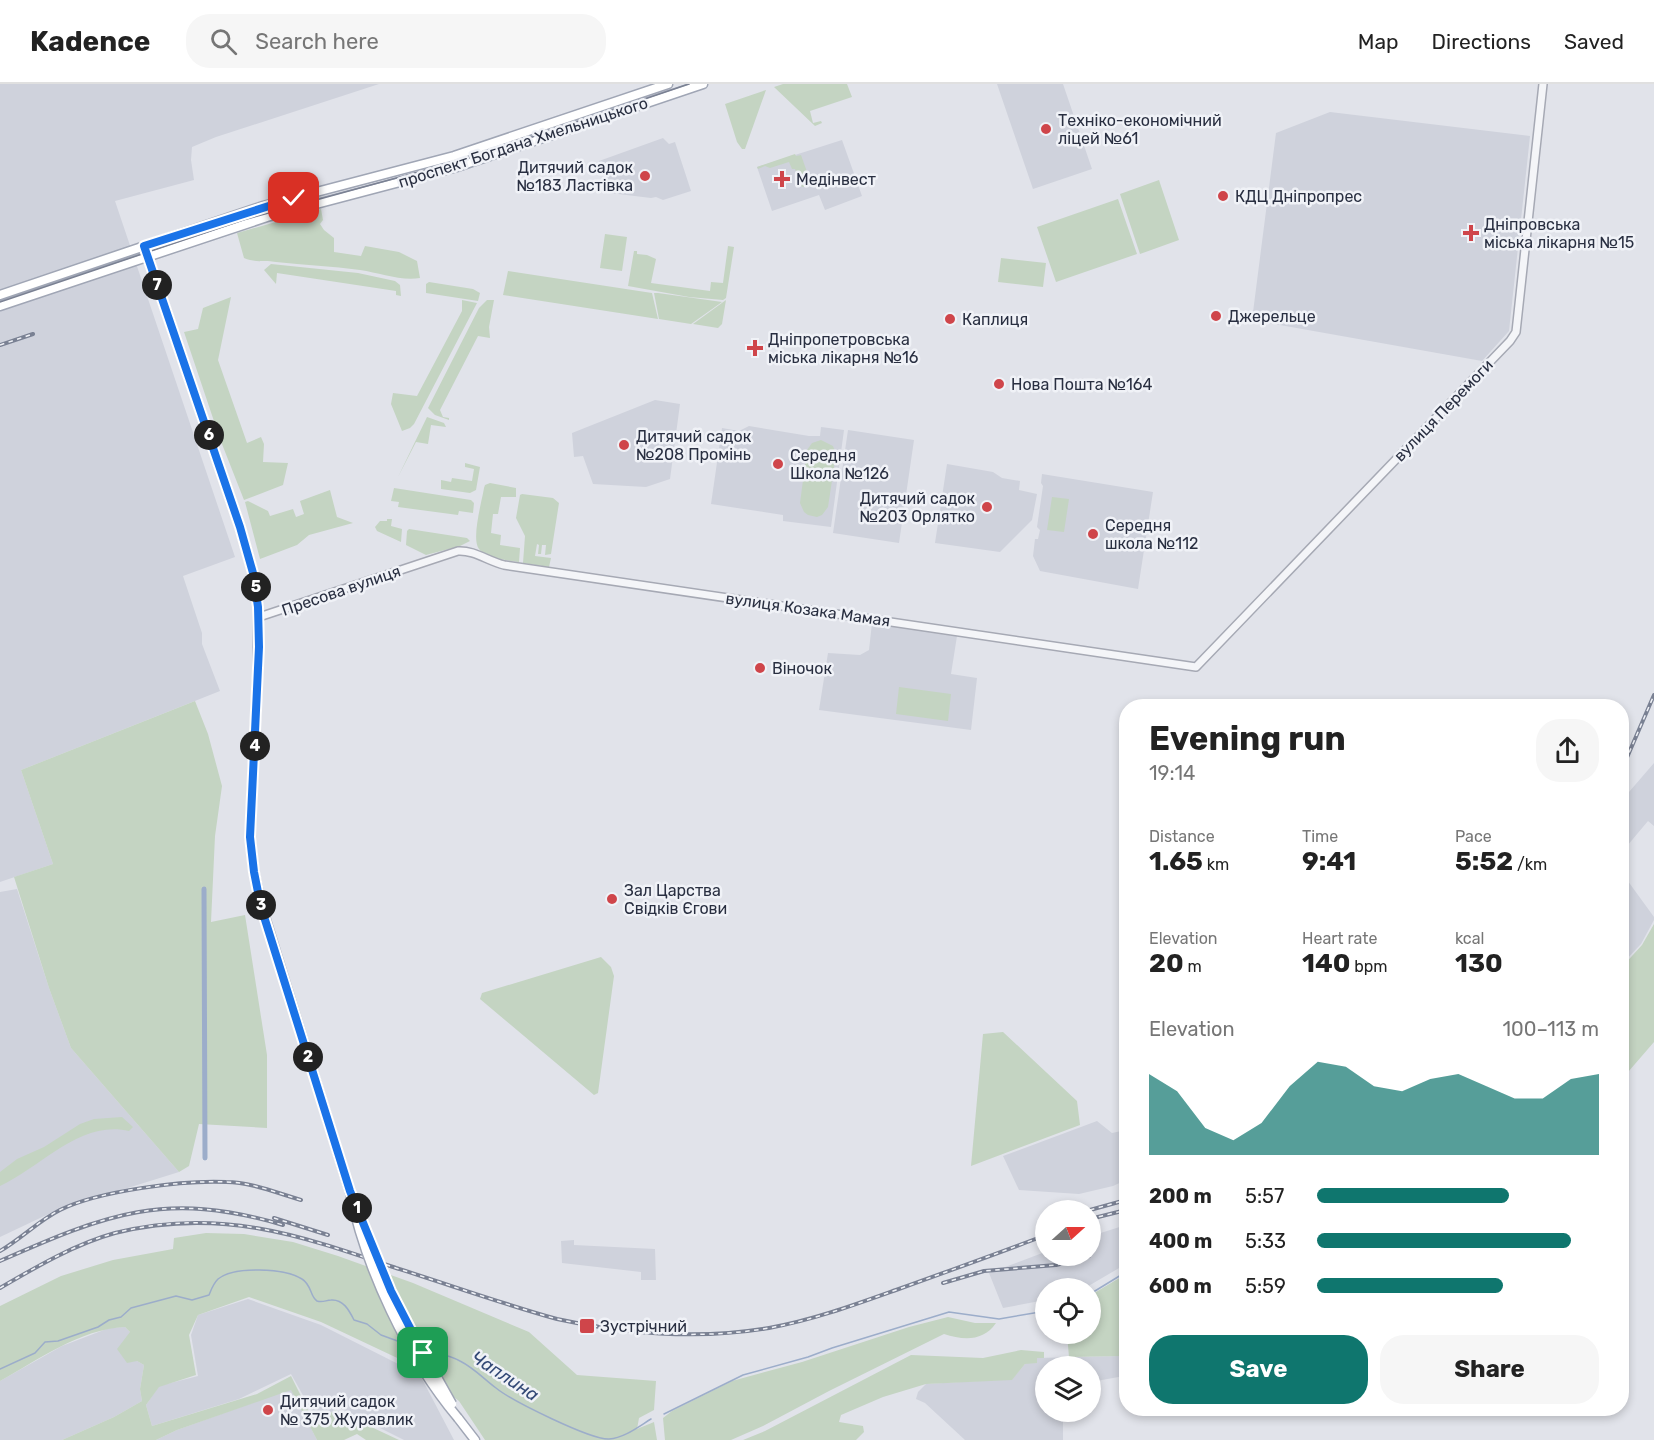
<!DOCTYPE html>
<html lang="en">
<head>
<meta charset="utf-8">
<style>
  body { margin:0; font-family:Rubik,sans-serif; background:#f6f6f6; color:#222; height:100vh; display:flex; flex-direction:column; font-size:22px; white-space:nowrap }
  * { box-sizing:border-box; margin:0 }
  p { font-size:20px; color:#767676 }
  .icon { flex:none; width:33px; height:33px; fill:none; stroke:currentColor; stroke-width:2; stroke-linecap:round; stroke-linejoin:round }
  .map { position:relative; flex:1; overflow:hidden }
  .details { position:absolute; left:1119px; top:615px; width:510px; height:717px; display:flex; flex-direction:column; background:#fff; border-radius:24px; box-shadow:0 3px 9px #0003 }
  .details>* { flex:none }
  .needle { width:39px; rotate:69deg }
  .tools { position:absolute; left:1035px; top:1116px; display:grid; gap:12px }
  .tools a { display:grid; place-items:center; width:66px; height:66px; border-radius:50%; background:#fff; box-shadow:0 3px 9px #0003; font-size:30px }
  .pin { position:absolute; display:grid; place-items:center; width:51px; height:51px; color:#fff; margin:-26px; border-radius:12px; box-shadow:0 3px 9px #0006 }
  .km { position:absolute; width:30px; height:30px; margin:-15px; border-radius:50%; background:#222; color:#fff; font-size:16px; line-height:30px; text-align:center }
  .round { display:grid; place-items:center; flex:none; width:63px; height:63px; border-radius:24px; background:#f6f6f6 }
  .head { display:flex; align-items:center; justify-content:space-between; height:102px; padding:0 30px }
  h1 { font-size:33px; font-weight:700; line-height:45px }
  .stats { display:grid; grid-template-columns:repeat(3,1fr); gap:9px; height:102px; padding:6px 30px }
  .stats div { display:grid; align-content:center }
  .stats b { font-size:26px; font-weight:700 }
  .stats small { font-size:16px; font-weight:400 }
  .stats p { font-size:16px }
  .chart { height:168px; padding:12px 30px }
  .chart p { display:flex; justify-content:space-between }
  .chart svg { width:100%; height:108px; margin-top:6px; fill:#0f766e; opacity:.7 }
  .action { display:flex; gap:12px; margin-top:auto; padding:12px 30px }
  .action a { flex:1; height:69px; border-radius:24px; background:#0f766e; color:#fff; font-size:24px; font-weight:700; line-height:69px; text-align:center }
  .action a+a { background:#f6f6f6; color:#222 }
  ul { padding:0 30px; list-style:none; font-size:20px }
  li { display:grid; grid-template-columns:96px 72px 1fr; align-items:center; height:45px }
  li i { height:15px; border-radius:8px; background:#0f766e }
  header { display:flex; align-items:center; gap:36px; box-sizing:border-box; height:84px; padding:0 30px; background:#fff; border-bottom:2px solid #e0e0e0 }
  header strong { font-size:28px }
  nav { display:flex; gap:33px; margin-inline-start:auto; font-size:21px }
  .search { width:420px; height:54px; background:#f6f6f6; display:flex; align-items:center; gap:15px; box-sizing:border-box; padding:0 21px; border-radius:24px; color:#767676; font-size:22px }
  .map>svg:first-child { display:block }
</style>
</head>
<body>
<header>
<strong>Kadence</strong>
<div class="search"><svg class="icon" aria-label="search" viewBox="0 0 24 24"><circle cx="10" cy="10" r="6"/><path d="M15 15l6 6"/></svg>Search here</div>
<nav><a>Map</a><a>Directions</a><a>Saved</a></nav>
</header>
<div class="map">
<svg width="1654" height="1356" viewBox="0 0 1654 1356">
  <rect width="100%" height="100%" fill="#e1e3ea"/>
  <path fill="#cfd2dc" d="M0,0H379L216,53L192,63L191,76L194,96L115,117L235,473L183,492L202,549V560L220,607L21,686L53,780L0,798Z
    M997,0H1063L1092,85L1033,105Z
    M1330,28L1530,52L1509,247L1482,277L1252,236L1276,49Z
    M663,54L669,60L675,58L691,107L663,116L656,113L651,114L610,109L599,77Z
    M842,56L862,112L825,126L819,111L772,127L757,83Z
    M655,316L680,320L670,395L646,403L593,400L583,372L574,373L572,349Z
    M749,342L809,352H820L821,343L844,346L831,443L783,437V431L711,420L722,344L739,347Z
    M848,346L914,356L899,459L833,449Z
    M947,380L993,388L1002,394L1020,397L1019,406L1037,410L1032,436L1000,468L935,459Z
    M1042,390L1153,408L1138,505L1040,487L1033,472L1035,455H1038L1040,446L1037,443L1043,402L1041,399Z
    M872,539L957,552L951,590L977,594L971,646L819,626L828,569L860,571L869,566Z
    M1654,679V742L1648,737L1622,768V706L1629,708Z
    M1622,789L1654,833V836L1641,860L1622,880Z
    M17,805L49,904L71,964L179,1088L57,1126L0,1153V808Z
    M1097,1037L1112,1049L1126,1046V1096L1113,1102L1079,1110L1019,1106L1003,1072Z
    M1126,1141V1180L1085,1204H1046L1045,1216L1003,1224L989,1189L1045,1168L1046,1172H1090L1091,1152Z
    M574,1156V1161L655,1165L656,1196H641V1188L562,1179L561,1157Z
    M248,1215L321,1241L420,1291L454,1356H404L338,1323L318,1338L291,1290L239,1315L152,1342L146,1321L159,1302L198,1292L191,1251L198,1231Z
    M125,1243L130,1248L137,1277L144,1281L140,1305L142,1317L114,1333L62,1356H0V1297L62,1262L109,1244Z
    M1121,1272L1124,1292L1091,1298L1090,1282H1046V1328H1063V1356H965L925,1319L916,1315L918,1308L926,1300L1012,1295L1025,1280L1037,1274Z
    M291,1305L317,1356H156L177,1346Z"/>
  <path fill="#c4d4c2" d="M783,0H847L852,13L810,27L813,39L821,37L822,39L815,42L774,3Z
    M766,6L745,65H742L737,58L725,20Z
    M795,70L796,72L801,71L811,99L807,103H802L795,85H792L789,78L770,84L765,82L758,85L757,83Z
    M1159,96L1179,156L1140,170L1120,110Z
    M1118,115L1137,170L1056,198L1037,143Z
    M321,125L323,136L320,140L324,146L334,154V168L361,172L365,162L399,168L417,177L420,194C400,197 380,189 360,186C332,182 304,181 276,178C265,176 255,179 244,174L237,149Z
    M605,150L627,153L622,187L600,184Z
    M728,162L734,163L726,214L723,216L689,213L628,202L634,167H637V170L647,171L656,175L651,199L710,207L711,198L723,199Z
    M1001,174L1046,179L1043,203L998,198Z
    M271,180L358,189L395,197L400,201L401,212L396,211V207L277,189L276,200L264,186Z
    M508,187L652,209L658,235L503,211Z
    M429,198L473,205L480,209L478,217L426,209V200Z
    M654,209H658L722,218L691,240L659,235Z
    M231,213L218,276L247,359L261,353L264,360L263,378L288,379L283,401L244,416L220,355L184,248L198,245L203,224Z
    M462,216L477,219L414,340L410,344L402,347L391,320L393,309L417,312L462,227Z
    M487,216H494L489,243L490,254L478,252L440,326L443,333L449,334V336L435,331L428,324L479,224Z
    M726,216L722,240L718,244L693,240Z
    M427,333L444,339L446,343L431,341L428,360L416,358L398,393Z
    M821,356L833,362L836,370L828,423L822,431L817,433L808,431L804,428L800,419L807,366L812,359Z
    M465,379L480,383L476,406L470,409L441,405V396L451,398L452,394L472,397L474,385L465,383Z
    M490,399L516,404V413H501L498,430H493L491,449L501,451L500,461L520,464L519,478C507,476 486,475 479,465C471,455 482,417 484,404L485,401Z
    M394,404L471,416L474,419L473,429L459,427L458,431L398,423L399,418L391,417Z
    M330,406L337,433L353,439L309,451L297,461L260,475L245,418L248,417L268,427L270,432L293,425L296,433L304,430L300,417Z
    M522,410L553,414L559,419L551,470L545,471L546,461H542L541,470H538L539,461L537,460L535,472L551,474L549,483L523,479L525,452L516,434L520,411Z
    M1052,413L1069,415L1064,448L1047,446Z
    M387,435H392L391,442L402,445L401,458L377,447L375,443L380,437H387Z
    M409,445L467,454L470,457L460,462L426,471L406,461L407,447Z
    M899,603L951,610L948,637L896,630Z
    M195,617L208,650L222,702L215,752L211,838L245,831L267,971V1044L199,1040L189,1082L179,1088L71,964L49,904L14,793L53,780L21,686Z
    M1654,840V958L1622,995V883L1642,861Z
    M601,873L611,883L614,892L598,1009L594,1011L480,915L482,909Z
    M1003,948L1077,1017L1080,1041L971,1082L983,950Z
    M122,1033L133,1043L129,1047C79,1036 42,1083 0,1102V1088L17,1075L44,1063L80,1040L94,1035Z
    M206,1149L244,1150L293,1158L338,1172L413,1199L529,1248L577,1291L656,1297L654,1326L639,1334L637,1345L654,1338L657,1356H485L459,1317L410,1280L321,1238L249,1213L198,1231L189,1251L196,1291L159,1303L146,1321L152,1342L257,1310L291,1292L315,1340L335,1326L399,1356H366L357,1350L344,1356H317L291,1306L177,1346L156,1356H62L114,1333L142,1317L140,1305L144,1281L137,1277L127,1279L117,1265L130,1248L125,1243C80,1245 38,1276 0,1297V1222L61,1192L113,1176L173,1165L174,1154Z
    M1126,1190V1272L1069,1273L1067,1250H1090L1091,1211Z
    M948,1233L975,1239H996C983,1258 963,1256 944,1250L829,1307L763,1342L731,1356H665L663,1334L672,1327L732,1297L802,1278L909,1243Z
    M1021,1266L1044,1268V1274H1037V1279L1025,1280L1012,1296L926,1300L883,1313L841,1331L839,1338L863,1342L864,1348L856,1356H743L765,1347L911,1271L983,1274Z"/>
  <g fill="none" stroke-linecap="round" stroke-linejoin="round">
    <path stroke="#9cadca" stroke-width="1.5" d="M1090,1210L1126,1188
      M424,1265C436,1269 449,1271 460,1277C474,1284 484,1295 496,1304C512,1317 591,1356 609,1355C624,1354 638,1343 651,1335
      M0,1285L35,1269L45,1258L58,1257L98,1243L109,1236L121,1233L131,1224L176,1212L192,1216L209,1211C211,1206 213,1200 218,1195C234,1182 285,1184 302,1195C312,1201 310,1213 317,1217C323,1219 326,1216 331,1216C343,1215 349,1226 354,1236L367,1240L381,1251L403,1259
      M664,1330L743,1291L808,1273L832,1264L949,1228L999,1235L1046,1227"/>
    <path stroke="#9cadca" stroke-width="5" d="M204,805L205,1074"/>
    <g stroke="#a6a9b4" stroke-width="10">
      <path id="minor" d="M259,533L458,467C474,466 488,477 504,481L1196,583L1510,257L1516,248L1543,0"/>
    </g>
    <g stroke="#a0a6b5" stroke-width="11">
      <path id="major" d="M144,162L240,443L253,489L258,523V583L250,753L254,788L262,823L350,1108
        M0,211L263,122L454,72L668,0
        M0,222L267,133L457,83L703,0
        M458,1334L475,1356"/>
    </g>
    <use href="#minor" stroke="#f4f5f8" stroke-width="7"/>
    <use href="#major" stroke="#fff" stroke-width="8"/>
    <path stroke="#7a8193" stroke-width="1.5" d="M0,218L243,136L473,73L689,0"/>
    <g stroke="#7a8193" stroke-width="4">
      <path id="rail" d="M0,261L33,250
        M1622,685L1654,611
        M1090,1126L1126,1116
        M274,1134L328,1151
        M1090,1135L1126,1126
        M0,1167C21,1155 38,1137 60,1126C98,1107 183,1096 226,1098C251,1098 277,1109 301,1116
        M0,1177C107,1130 165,1106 283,1141
        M943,1199L984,1187L1056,1181L1089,1172
        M0,1204C36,1183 75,1160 115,1149C219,1123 299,1151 396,1184C450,1201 503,1220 557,1235C627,1250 699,1256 769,1244C813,1236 854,1221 896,1206C946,1188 996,1170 1046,1151"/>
    </g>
    <use href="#rail" stroke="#f0f2f7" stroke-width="1.5" stroke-dasharray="4.5" stroke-linecap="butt"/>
    <g stroke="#a0a6b5" stroke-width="11" stroke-linecap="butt">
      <path id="major-bridge" d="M350,1108C365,1183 408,1275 458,1334
        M356,1122L381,1185L406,1238L452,1320"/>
    </g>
    <use href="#major-bridge" stroke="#fff" stroke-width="8"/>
  </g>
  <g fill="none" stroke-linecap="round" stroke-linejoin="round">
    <g stroke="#fff" stroke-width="12">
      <path id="route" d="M294,114L144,162L240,443L253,489L258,523L259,563L250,753L254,788L261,823L350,1107L391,1207L423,1269"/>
    </g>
    <use href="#route" stroke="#1a73e8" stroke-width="8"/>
  </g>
  <g fill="#cf454a" stroke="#f0f2f7" stroke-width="2">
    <circle cx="1046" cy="45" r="6"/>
    <circle cx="645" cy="92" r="6"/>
    <path d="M779 86h6v6h6v6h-6v6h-6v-6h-6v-6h6z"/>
    <circle cx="1223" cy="112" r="6"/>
    <path d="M1468 140h6v6h6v6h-6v6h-6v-6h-6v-6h6z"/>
    <circle cx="1216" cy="232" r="6"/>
    <circle cx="950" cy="235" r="6"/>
    <path d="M752 255h6v6h6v6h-6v6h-6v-6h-6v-6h6z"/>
    <circle cx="999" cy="300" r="6"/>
    <circle cx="624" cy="361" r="6"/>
    <circle cx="778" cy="380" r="6"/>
    <circle cx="987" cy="423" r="6"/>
    <circle cx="1093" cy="450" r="6"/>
    <circle cx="760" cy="584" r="6"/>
    <circle cx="612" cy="815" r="6"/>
    <rect x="579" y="1234" width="16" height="16" rx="3"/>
    <circle cx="268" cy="1326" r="6"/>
  </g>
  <g text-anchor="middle" stroke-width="5" stroke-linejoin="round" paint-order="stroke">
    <g font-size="16" fill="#292f41" stroke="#f0f2f7" text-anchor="start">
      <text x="1058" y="42">Техніко-економічний<tspan x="1058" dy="18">ліцей №61</tspan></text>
      <text x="633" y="89" text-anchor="end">Дитячий садок<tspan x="633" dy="18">№183 Ластівка</tspan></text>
      <text x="796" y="101">Медінвест</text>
      <text x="1235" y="118">КДЦ Дніпропрес</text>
      <text x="1484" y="146">Дніпровська<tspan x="1484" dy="18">міська лікарня №15</tspan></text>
      <text x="1228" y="238">Джерельце</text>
      <text x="962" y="241">Каплиця</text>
      <text x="768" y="261">Дніпропетровська<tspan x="768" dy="18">міська лікарня №16</tspan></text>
      <text x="1011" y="306">Нова Пошта №164</text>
      <text x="636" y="358">Дитячий садок<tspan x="636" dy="18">№208 Промінь</tspan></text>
      <text x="790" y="377">Середня<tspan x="790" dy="18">Школа №126</tspan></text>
      <text x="975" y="420" text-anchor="end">Дитячий садок<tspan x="975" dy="18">№203 Орлятко</tspan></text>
      <text x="1105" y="447">Середня<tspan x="1105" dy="18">школа №112</tspan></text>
      <text x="772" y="590">Віночок</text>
      <text x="624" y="812">Зал Царства<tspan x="624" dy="18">Свідків Єгови</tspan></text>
      <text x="600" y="1248">Зустрічний</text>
      <text x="280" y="1323">Дитячий садок<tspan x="280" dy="18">№ 375 Журавлик</tspan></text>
    </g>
    <g font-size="16" fill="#292f41" stroke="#f0f2f7">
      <text transform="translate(523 58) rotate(-18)" y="6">проспект Богдана Хмельницького</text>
      <text transform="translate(1443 326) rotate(-46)" y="6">вулиця Перемоги</text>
      <text transform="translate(341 506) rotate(-19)" y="6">Пресова вулиця</text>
      <text transform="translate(808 525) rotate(8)" y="6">вулиця Козака Мамая</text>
    </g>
    <g font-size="18" font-style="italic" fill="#334976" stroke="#f0f2f7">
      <text transform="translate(505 1292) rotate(33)" y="6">Чаплина</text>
    </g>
  </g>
</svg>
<div class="tools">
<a><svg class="needle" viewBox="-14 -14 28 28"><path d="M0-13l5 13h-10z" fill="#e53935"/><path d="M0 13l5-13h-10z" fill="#767676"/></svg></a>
<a><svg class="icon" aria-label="locate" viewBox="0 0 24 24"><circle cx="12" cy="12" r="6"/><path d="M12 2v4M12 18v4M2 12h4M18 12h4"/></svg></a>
<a><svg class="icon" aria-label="layers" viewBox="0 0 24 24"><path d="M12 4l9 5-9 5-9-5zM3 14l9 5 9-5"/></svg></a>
</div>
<div class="pin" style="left:423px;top:1269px;background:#1e9e55"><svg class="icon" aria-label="arrive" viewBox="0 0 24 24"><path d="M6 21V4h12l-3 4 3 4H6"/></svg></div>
<div class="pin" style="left:294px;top:114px;background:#d93025"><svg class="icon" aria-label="check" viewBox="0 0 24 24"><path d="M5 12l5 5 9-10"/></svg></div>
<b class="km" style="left:357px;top:1124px">1</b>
<b class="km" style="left:308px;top:973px">2</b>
<b class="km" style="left:261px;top:821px">3</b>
<b class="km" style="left:255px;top:662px">4</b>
<b class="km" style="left:256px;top:503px">5</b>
<b class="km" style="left:209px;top:351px">6</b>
<b class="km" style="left:157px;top:201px">7</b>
<section class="details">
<div class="head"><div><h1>Evening run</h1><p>19:14</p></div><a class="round"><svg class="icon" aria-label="share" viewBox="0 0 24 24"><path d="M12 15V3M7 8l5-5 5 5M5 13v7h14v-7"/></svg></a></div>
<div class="stats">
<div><p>Distance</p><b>1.65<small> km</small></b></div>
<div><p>Time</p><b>9:41</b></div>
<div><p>Pace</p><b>5:52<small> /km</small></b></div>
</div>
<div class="stats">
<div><p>Elevation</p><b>20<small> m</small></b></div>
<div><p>Heart rate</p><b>140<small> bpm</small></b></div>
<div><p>kcal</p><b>130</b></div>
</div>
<div class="chart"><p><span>Elevation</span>100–113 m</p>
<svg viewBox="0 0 160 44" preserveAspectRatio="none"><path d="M0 44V11L10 18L20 33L30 38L40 31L50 16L60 6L70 8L80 16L90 18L100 13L110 11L120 16L130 21L140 21L150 13L160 11V44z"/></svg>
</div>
<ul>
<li><b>200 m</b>5:57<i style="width:68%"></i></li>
<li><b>400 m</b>5:33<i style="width:90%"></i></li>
<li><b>600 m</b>5:59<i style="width:66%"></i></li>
</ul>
<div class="action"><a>Save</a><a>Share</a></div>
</section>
</div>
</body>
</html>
